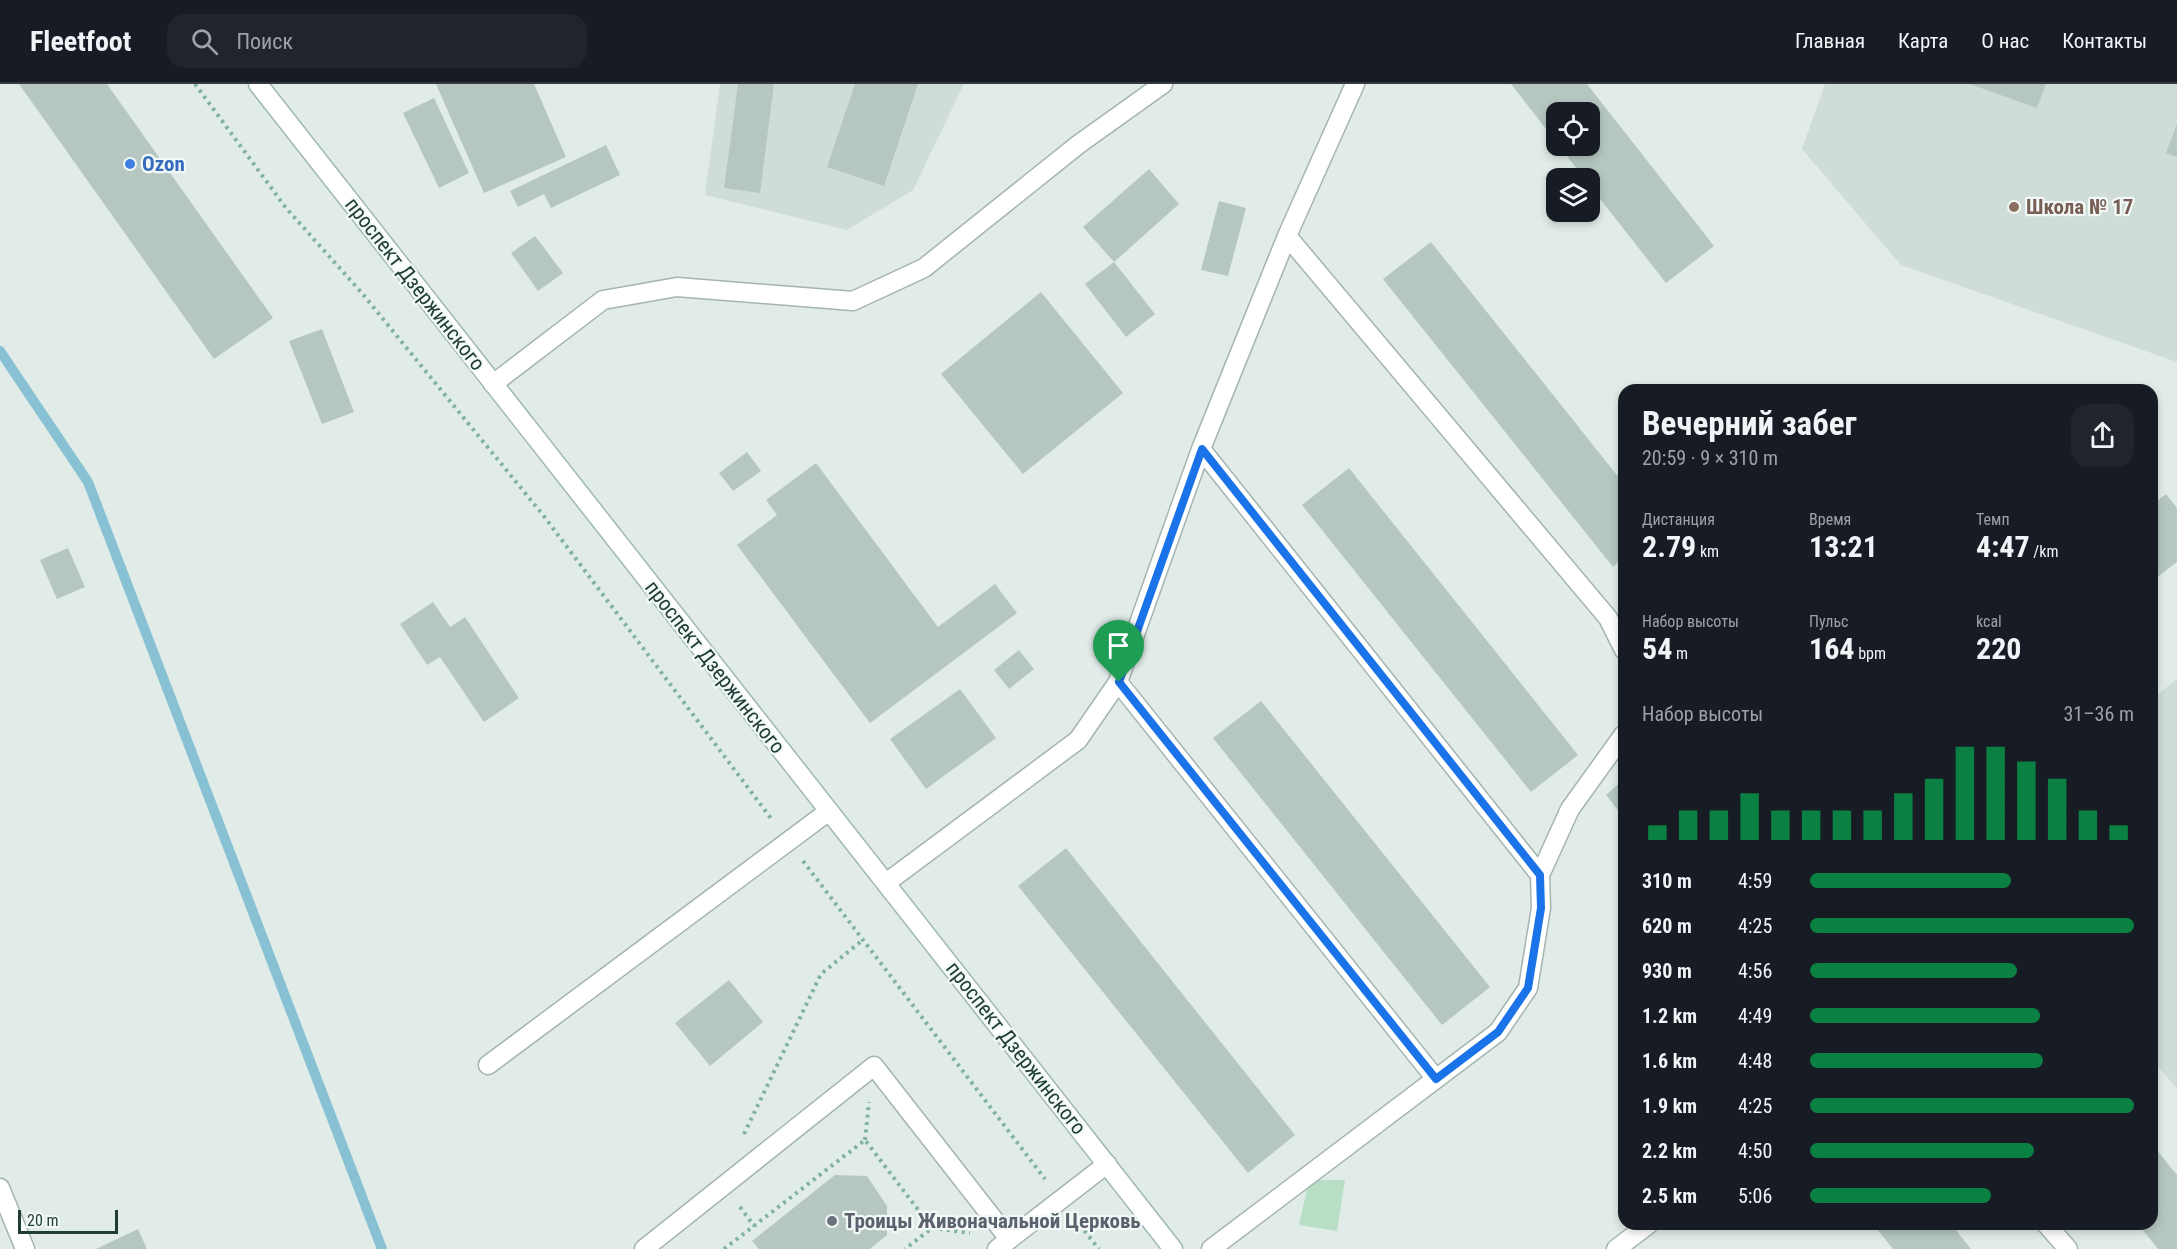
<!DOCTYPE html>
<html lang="ru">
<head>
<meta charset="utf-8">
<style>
  body { margin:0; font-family:"Roboto Condensed",sans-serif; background:#20242c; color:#f1f3f6; height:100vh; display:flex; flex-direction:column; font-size:22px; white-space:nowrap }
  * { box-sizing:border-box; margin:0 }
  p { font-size:20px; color:#9ea1a6 }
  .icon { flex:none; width:33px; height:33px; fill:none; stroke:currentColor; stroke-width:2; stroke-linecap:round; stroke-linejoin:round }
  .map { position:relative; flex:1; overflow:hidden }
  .side { position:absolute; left:1618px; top:300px; width:540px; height:846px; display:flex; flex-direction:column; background:#171b24; border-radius:18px; box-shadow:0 3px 9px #0003 }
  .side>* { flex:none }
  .fabs { position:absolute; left:1546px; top:18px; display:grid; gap:12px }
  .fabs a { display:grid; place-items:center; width:54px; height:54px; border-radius:12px; background:#171b24; box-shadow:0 3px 9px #0003; font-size:30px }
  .scale { position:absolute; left:18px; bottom:15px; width:100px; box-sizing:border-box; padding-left:6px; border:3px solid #213d38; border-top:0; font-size:16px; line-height:21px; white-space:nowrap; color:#213d38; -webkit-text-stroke:4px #f2f9f6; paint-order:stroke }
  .pin { position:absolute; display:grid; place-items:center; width:51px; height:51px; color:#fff; margin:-62px -26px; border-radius:50% 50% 50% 0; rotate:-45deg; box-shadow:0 0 6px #0007 }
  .pin .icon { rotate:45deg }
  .round { display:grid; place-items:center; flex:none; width:63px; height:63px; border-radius:18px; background:#20242c }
  .summary { display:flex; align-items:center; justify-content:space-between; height:102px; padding:0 24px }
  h1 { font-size:33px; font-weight:700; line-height:45px }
  .metrics { display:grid; grid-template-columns:repeat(3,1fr); gap:9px; height:102px; padding:6px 24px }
  .metrics div { display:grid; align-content:center }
  .metrics b { font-size:30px; font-weight:700 }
  .metrics small { font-size:16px; font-weight:400 }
  .metrics p { font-size:16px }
  .chart { height:168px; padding:12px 24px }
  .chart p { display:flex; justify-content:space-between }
  .chart svg { width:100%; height:108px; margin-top:6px; stroke:#0b8043; stroke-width:6 }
  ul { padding:0 24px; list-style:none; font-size:20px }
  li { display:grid; grid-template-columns:96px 72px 1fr; align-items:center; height:45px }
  li i { height:15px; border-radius:8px; background:#0b8043 }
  header { display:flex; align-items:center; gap:36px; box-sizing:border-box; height:84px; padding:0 30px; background:#171b24; border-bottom:2px solid #363941 }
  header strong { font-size:28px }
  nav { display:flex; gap:33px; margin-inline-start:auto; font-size:21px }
  .search { width:420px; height:54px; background:#20242c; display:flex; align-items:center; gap:15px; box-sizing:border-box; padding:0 21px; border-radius:18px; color:#9ea1a6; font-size:22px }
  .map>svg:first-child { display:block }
</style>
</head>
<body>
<header>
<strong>Fleetfoot</strong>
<div class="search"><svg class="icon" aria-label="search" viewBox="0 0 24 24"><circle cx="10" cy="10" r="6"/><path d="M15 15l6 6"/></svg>Поиск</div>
<nav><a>Главная</a><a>Карта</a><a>О нас</a><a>Контакты</a></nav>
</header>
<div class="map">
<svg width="2177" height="1165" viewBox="0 0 2177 1165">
  <rect width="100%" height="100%" fill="#e1ece8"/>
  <path fill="#cfdcd7" d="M720,0H964L913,106L847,146L705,111Z
    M1825,0H2177V278L1901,181L1802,65Z
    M2177,595V1005L2153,976L2152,615Z"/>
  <path fill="#b9dec6" d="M1309,1096H1345L1337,1147L1299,1141Z"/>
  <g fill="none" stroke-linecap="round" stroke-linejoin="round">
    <path stroke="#87c1d3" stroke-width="10" d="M0,267L88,398L382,1165"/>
  </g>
  <path fill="#b6c7c1" d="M19,0H107L273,234L214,275Z
    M436,0H534L566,73L484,109Z
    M738,0H774L760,109L724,104Z
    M855,0H918L884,102L827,83Z
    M1511,0H1587L1714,162L1666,199L1590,102V94H1584L1559,62H1590V28H1557V59Z
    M1970,0H2046L2037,24Z
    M434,14L469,89L439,104L403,29Z
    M2177,40V73L2166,69Z
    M606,61L620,91L551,124L544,110L518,123L510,107Z
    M1149,85L1179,120L1114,178L1083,143Z
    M1219,117L1246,124L1228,192L1201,186Z
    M535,152L563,189L538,207L511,169Z
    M1431,158L1624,400V473L1613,483L1383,195Z
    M1114,178L1155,230L1126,253L1085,200Z
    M1041,208L1123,309L1023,390L941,290Z
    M322,245L354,328L322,340L289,257Z
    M747,368L761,387L733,407L719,389Z
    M816,379L938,543L995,500L1017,529L870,639L737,461L777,431L766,416Z
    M1349,384L1578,671L1531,708L1302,421Z
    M2166,410L2177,424V478L2152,497V421Z
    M68,464L85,503L57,515L40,476Z
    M433,518L450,543L465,533L519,614L484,638L440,573L427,581L400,540Z
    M1019,566L1034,585L1009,605L994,586Z
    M960,605L996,654L926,705L890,655Z
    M1261,617L1490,903L1442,941L1213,654Z
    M1624,695V734L1606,711Z
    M1066,764L1295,1051L1248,1089L1018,802Z
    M729,896L763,938L710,982L675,939Z
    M2152,1060L2177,1091V1165H2158L2138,1140H2152Z
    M835,1091L867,1092L887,1122V1151L870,1165H759L752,1157Z
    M1873,1140H1951L1971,1165H1893Z
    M138,1145L147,1165H96Z"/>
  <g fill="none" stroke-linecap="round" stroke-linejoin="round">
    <g stroke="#a4b4b0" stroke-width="21">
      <path id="lane" d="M1287,152L1608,534L1624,566
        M493,300L603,216L677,203L853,217L924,184L1079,60L1163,0
        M1201,365L1540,791
        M1118,598L1436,995
        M886,799L1078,656L1118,598L1201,365L1287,152L1355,0
        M488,981L829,727
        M2046,1140L2068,1165
        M644,1165L874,982L1009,1155
        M997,1165L1107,1080
        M1211,1165L1498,948L1528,904L1541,824L1540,791L1570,725L1624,650
        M1616,1165L1649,1140"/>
    </g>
    <g stroke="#a4b4b0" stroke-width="21">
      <path id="street" d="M0,1104L25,1165"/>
    </g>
    <g stroke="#9fb8b1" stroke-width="21">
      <path id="secondary" d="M258,0L1173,1165"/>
    </g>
    <path stroke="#81b1a5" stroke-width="4" stroke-dasharray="3 4.5" stroke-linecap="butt" d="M195,0L286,124L361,208L543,431L773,737
      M803,777L1045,1095
      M744,1050L821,890L864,855
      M865,1056L869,1018
      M740,1123L754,1142
      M1075,1135L1099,1165
      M932,1144L970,1149
      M724,1165L865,1056L932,1144L905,1165"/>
    <use href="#lane" stroke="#fff" stroke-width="18"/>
    <use href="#street" stroke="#fff" stroke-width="18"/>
    <use href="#secondary" stroke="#fff" stroke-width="18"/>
  </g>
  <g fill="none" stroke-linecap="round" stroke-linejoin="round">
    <g stroke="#fff" stroke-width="12">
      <path id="route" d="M1202,365L1540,791L1541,824L1528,904L1498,948L1436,995L1119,598Z"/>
    </g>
    <use href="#route" stroke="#1a73e8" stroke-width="8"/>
  </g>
  <circle fill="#3f7fe0" stroke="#f2f9f6" stroke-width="2" cx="130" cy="80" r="6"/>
  <circle fill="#8d6e63" stroke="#f2f9f6" stroke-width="2" cx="2014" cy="123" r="6"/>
  <circle fill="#6b7280" stroke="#f2f9f6" stroke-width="2" cx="832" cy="1137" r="6"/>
  <g text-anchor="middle" stroke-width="4.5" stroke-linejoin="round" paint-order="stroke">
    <g font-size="21" font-weight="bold" fill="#366cbe" stroke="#f2f9f6" text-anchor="start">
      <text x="142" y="87">Ozon</text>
    </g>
    <g font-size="21" font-weight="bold" fill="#785e54" stroke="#f2f9f6" text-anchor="start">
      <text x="2026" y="130">Школа № 17</text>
    </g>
    <g font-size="21" fill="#213d38" stroke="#f2f9f6">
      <text transform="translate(415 200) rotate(52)" y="7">проспект Дзержинского</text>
      <text transform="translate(715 583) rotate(52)" y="7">проспект Дзержинского</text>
      <text transform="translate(1016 964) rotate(52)" y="7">проспект Дзержинского</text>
    </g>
    <g font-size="21" font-weight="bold" fill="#5b616d" stroke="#f2f9f6" text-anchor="start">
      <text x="844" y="1144">Троицы Живоначальной Церковь</text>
    </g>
  </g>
</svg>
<div class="fabs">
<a><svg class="icon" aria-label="locate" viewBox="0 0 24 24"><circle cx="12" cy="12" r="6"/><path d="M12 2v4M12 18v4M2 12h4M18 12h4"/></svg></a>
<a><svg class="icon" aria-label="layers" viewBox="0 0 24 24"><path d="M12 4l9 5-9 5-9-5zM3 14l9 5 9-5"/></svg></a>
</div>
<div class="scale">20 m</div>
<div class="pin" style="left:1119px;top:598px;background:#1e9e55"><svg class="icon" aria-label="arrive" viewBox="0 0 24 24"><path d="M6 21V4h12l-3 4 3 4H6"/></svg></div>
<section class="side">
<div class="summary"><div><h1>Вечерний забег</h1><p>20:59 · 9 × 310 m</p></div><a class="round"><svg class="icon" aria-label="share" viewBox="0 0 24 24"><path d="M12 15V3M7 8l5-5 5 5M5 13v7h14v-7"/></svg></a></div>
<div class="metrics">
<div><p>Дистанция</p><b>2.79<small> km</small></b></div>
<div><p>Время</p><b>13:21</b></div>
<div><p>Темп</p><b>4:47<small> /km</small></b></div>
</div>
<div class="metrics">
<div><p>Набор высоты</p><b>54<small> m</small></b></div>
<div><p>Пульс</p><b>164<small> bpm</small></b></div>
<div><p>kcal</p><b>220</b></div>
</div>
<div class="chart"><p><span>Набор высоты</span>31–36 m</p>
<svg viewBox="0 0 160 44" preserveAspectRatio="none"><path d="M5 44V38M15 44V32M25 44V32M35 44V25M45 44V32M55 44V32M65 44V32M75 44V32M85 44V25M95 44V19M105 44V6M115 44V6M125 44V12M135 44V19M145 44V32M155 44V38"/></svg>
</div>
<ul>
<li><b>310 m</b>4:59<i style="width:62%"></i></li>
<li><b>620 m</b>4:25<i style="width:100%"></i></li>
<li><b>930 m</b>4:56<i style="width:64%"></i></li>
<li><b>1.2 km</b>4:49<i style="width:71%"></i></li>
<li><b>1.6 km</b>4:48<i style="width:72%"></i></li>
<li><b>1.9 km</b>4:25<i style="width:100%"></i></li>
<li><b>2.2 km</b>4:50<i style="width:69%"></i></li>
<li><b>2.5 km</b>5:06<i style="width:56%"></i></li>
</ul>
</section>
</div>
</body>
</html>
